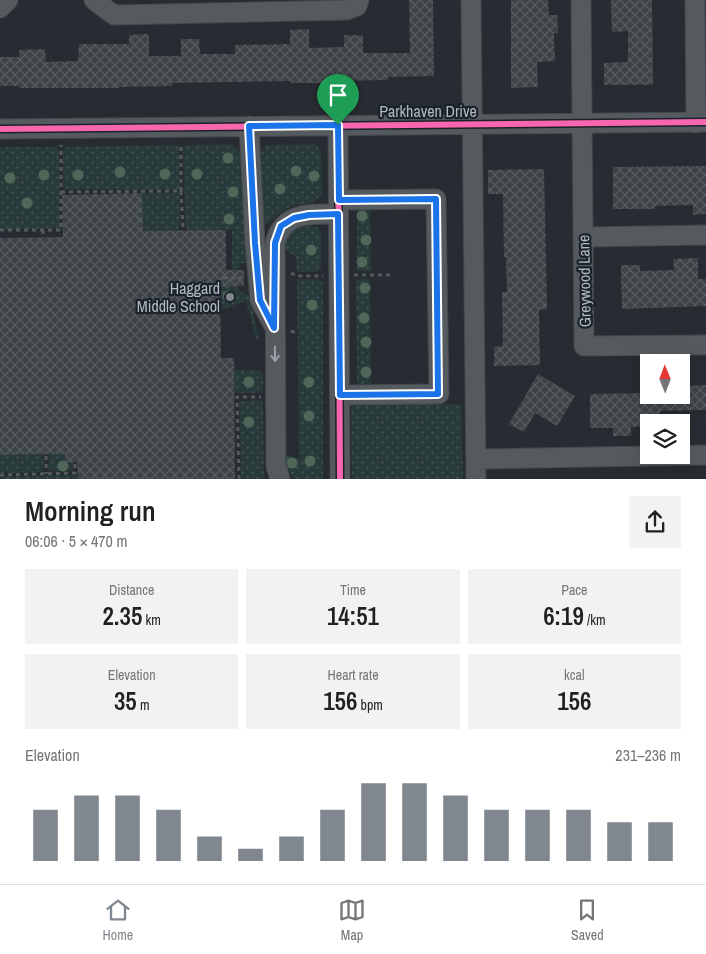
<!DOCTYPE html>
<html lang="en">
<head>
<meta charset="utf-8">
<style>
  body { margin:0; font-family:"Archivo Narrow",sans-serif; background:#f2f2f2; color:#202124; height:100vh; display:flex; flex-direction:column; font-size:19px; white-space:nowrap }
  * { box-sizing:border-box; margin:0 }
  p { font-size:16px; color:#757577 }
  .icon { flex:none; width:28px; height:28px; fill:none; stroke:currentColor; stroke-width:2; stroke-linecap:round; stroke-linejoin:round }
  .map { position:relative; height:479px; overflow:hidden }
  .sheet { display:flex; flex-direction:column; background:#fff; flex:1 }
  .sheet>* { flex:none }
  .needle { width:32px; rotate:359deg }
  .buttons { position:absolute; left:640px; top:354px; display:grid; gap:10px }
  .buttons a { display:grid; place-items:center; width:50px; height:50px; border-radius:0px; background:#fff; box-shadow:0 5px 20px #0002; font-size:25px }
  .pin { position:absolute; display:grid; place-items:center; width:42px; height:42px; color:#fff; margin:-51px -21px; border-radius:50% 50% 50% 0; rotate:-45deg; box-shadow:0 0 5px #0007 }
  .pin .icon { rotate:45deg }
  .round { display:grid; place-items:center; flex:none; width:52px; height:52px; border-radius:0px; background:#f2f2f2 }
  .headline { display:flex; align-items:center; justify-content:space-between; height:85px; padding:0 25px }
  h1 { font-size:28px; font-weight:600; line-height:38px }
  .stats { display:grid; grid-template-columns:repeat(3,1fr); gap:8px; height:85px; padding:5px 25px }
  .stats div { display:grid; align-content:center; border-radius:0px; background:#f2f2f2; text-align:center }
  .stats b { font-size:25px; font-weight:600 }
  .stats small { font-size:14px; font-weight:400 }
  .stats p { font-size:14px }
  .chart { height:140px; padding:10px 25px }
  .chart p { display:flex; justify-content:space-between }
  .chart svg { width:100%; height:90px; margin-top:5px; stroke:#80878f; stroke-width:6 }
  .tabs { display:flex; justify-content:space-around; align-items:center; height:70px; border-top:1px solid #e0e0e0; background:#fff; font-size:14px; color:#757577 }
  .tabs a { display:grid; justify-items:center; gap:2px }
  .tabs .current { color:#80878f }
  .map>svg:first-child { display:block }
</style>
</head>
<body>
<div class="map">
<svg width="706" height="479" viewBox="0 0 706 479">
  <defs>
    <pattern id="grass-dots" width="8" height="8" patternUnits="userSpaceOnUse" patternTransform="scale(1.25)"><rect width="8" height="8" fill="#293a3a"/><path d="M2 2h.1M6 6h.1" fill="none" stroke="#465455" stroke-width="1.8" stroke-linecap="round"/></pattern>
    <pattern id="building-cross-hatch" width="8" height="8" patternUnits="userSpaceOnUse" patternTransform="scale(1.25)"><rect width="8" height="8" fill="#3e4347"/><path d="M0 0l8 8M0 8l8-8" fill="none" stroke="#575c60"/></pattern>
  </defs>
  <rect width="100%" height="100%" fill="#262c31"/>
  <path fill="url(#grass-dots)" d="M230,144L233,145L243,155L248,263H241L236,270H232V229L188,231L185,223L183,148L187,145Z
    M315,144L321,150L322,195C307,209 305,201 290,207C280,211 275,218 267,224L264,223L261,153L266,145Z
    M176,145L179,148L180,190L63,189V151L66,147Z
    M0,147H56L59,151L60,226L58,228L0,230Z
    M142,193H180V223L177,231H143Z
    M357,207H370L371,271H357Z
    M305,225L317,227L321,231V268L317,272H297L296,258L284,248C285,235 293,229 305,225Z
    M297,279H318L323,283V479H294C286,471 285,465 285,454L299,459Z
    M356,279H370L371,384H357Z
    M236,286L241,292L250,297L259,340L256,338L246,301L221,310L220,301H216V287Z
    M234,370H260L263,375V390L260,393H234Z
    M260,400L263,403L264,474L265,479H241L239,401Z
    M351,404H461L463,479H352Z
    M49,454H65V462H73V471H51L48,468Z
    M0,455H43L44,469L40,472L0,473Z
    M77,475V479H0V477Z"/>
  <path fill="url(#building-cross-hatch)" d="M409,0H433L434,76L388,77V80L334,81V83H291V81L172,83V86L119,87V88H19V86H0V57H19V50L45,49L46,62L78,61L79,44H129V35L149,34V56H181V39H199L200,54H235V45L290,44V30L309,29V48L344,47V35H363V53H410Z
    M511,0H548L549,15H557L558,33H554L555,61L537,62L538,87L511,88Z
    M611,0H652L653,85H604V63L628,62V31L612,32Z
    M706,166V214L693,215V205L655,206V209H613V167Z
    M544,169L547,309L539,310L540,365L494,366V347L503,346L502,292H507L506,257H504L503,194H488V170Z
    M142,193L143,231L226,230V270H244V286L220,287L221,358H234L235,479H78L77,462H65V454L0,455V238L63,237L62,195Z
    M698,258V279H706V306L622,309L621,265H640V271L674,270L673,259Z
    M538,374L575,396L557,426L535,413L524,432L509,424Z
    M706,385V410L660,411V422H649V426L631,427V436H613V428H590V394L649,393V395H681V386Z"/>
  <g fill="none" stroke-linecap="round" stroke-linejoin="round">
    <g stroke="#44484c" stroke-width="21">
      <path id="minor" d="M94,0L114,15L347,10L357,6L359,0
        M471,0L476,479
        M581,0L584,346L706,345
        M695,0L696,123
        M0,8L8,0
        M338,125L340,479
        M249,126L255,243L260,300L274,326
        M0,129L706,122
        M339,200L436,199L439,394L340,395
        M583,237L706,235
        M476,459L706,455
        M280,479L276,466L275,243C283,211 311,214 338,214"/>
    </g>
    <path stroke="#555a5e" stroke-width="3" stroke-dasharray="4 4" stroke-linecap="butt" d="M181,191L183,228
      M61,192L181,191V143
      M0,230H61V145
      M43,230V236
      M291,273L297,276H323
      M354,275H393
      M223,278H242
      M291,331L298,334
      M46,456V474
      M0,475L75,473V463
      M239,479L237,397H261"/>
    <use href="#minor" stroke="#555a5f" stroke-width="19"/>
    <g stroke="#1b222a" stroke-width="9">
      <path id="cycleway" d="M338,125L340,479
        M0,129L706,122"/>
    </g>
    <use href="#cycleway" stroke="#f766af" stroke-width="6"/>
  </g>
  <g fill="#4f6658">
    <circle cx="228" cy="158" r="5.5"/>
    <circle cx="296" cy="171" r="5.5"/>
    <circle cx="120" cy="172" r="5.5"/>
    <circle cx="165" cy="174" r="5.5"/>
    <circle cx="197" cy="174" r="5.5"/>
    <circle cx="44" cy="175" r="5.5"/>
    <circle cx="78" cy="175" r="5.5"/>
    <circle cx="314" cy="176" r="5.5"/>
    <circle cx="10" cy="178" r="5.5"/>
    <circle cx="280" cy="189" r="5.5"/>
    <circle cx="233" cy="192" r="5.5"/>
    <circle cx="27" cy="203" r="5.5"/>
    <circle cx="362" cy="216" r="5.5"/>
    <circle cx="229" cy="219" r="5.5"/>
    <circle cx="366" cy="240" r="5.5"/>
    <circle cx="311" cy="250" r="5.5"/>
    <circle cx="362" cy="262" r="5.5"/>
    <circle cx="365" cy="288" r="5.5"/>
    <circle cx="228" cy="296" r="5.5"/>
    <circle cx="312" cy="305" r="5.5"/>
    <circle cx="364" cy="318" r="5.5"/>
    <circle cx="366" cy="342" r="5.5"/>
    <circle cx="366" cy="372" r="5.5"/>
    <circle cx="249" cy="382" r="5.5"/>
    <circle cx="309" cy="382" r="5.5"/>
    <circle cx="309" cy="416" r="5.5"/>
    <circle cx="249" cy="422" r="5.5"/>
    <circle cx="310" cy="461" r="5.5"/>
    <circle cx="292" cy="463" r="5.5"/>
    <circle cx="63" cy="466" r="5.5"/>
  </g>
  <defs><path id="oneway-shaft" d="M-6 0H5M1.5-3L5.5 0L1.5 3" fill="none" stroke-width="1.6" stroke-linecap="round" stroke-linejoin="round" transform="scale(1.25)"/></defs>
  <use stroke="#99a0a9" href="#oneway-shaft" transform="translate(275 354) rotate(89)"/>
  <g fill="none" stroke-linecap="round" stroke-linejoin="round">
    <g stroke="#fff" stroke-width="10">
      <path id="route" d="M338,125L339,200L436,199L438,394L340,395L338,214L309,215L294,218L281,226L275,243L274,328L260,300L255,243L249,126Z"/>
    </g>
    <use href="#route" stroke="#1a73e8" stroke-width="6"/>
  </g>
  <circle fill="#80878f" stroke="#1b222a" stroke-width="2" cx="230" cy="297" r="5"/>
  <g text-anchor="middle" stroke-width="4.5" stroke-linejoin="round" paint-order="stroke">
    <g font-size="16" fill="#b0b8c2" stroke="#1b222a">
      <text x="428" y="117">Parkhaven Drive</text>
      <text transform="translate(584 281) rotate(-91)" y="6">Greywood Lane</text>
    </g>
    <g font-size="16" fill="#b0b8c2" stroke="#1b222a" text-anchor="end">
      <text x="220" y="294">Haggard<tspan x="220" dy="18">Middle School</tspan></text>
    </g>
  </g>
</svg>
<div class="buttons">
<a><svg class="needle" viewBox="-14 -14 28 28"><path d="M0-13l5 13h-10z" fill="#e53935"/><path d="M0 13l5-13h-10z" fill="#757577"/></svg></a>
<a><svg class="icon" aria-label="layers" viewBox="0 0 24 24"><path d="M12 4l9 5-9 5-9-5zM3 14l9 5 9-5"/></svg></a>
</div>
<div class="pin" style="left:338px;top:125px;background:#1e9e55"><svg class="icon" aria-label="arrive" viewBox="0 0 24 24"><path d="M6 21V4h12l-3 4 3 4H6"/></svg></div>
</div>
<section class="sheet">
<div class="headline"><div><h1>Morning run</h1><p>06:06 · 5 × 470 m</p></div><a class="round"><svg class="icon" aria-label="share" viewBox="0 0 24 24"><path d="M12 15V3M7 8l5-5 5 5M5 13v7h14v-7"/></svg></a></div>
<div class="stats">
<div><p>Distance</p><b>2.35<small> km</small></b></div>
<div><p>Time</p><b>14:51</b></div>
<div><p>Pace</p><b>6:19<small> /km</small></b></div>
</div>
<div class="stats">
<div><p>Elevation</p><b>35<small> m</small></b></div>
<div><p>Heart rate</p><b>156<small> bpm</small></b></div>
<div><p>kcal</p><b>156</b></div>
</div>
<div class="chart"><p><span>Elevation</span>231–236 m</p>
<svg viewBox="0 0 160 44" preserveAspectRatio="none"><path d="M5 44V19M15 44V12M25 44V12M35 44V19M45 44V32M55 44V38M65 44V32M75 44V19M85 44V6M95 44V6M105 44V12M115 44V19M125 44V19M135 44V19M145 44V25M155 44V25"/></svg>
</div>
</section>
<nav class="tabs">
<a class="current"><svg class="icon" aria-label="home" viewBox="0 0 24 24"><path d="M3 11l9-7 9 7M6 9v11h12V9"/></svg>Home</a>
<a><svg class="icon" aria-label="map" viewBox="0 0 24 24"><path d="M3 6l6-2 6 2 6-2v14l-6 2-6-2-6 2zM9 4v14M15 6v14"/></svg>Map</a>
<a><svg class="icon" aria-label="saved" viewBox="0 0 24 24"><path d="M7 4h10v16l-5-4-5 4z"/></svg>Saved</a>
</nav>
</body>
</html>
